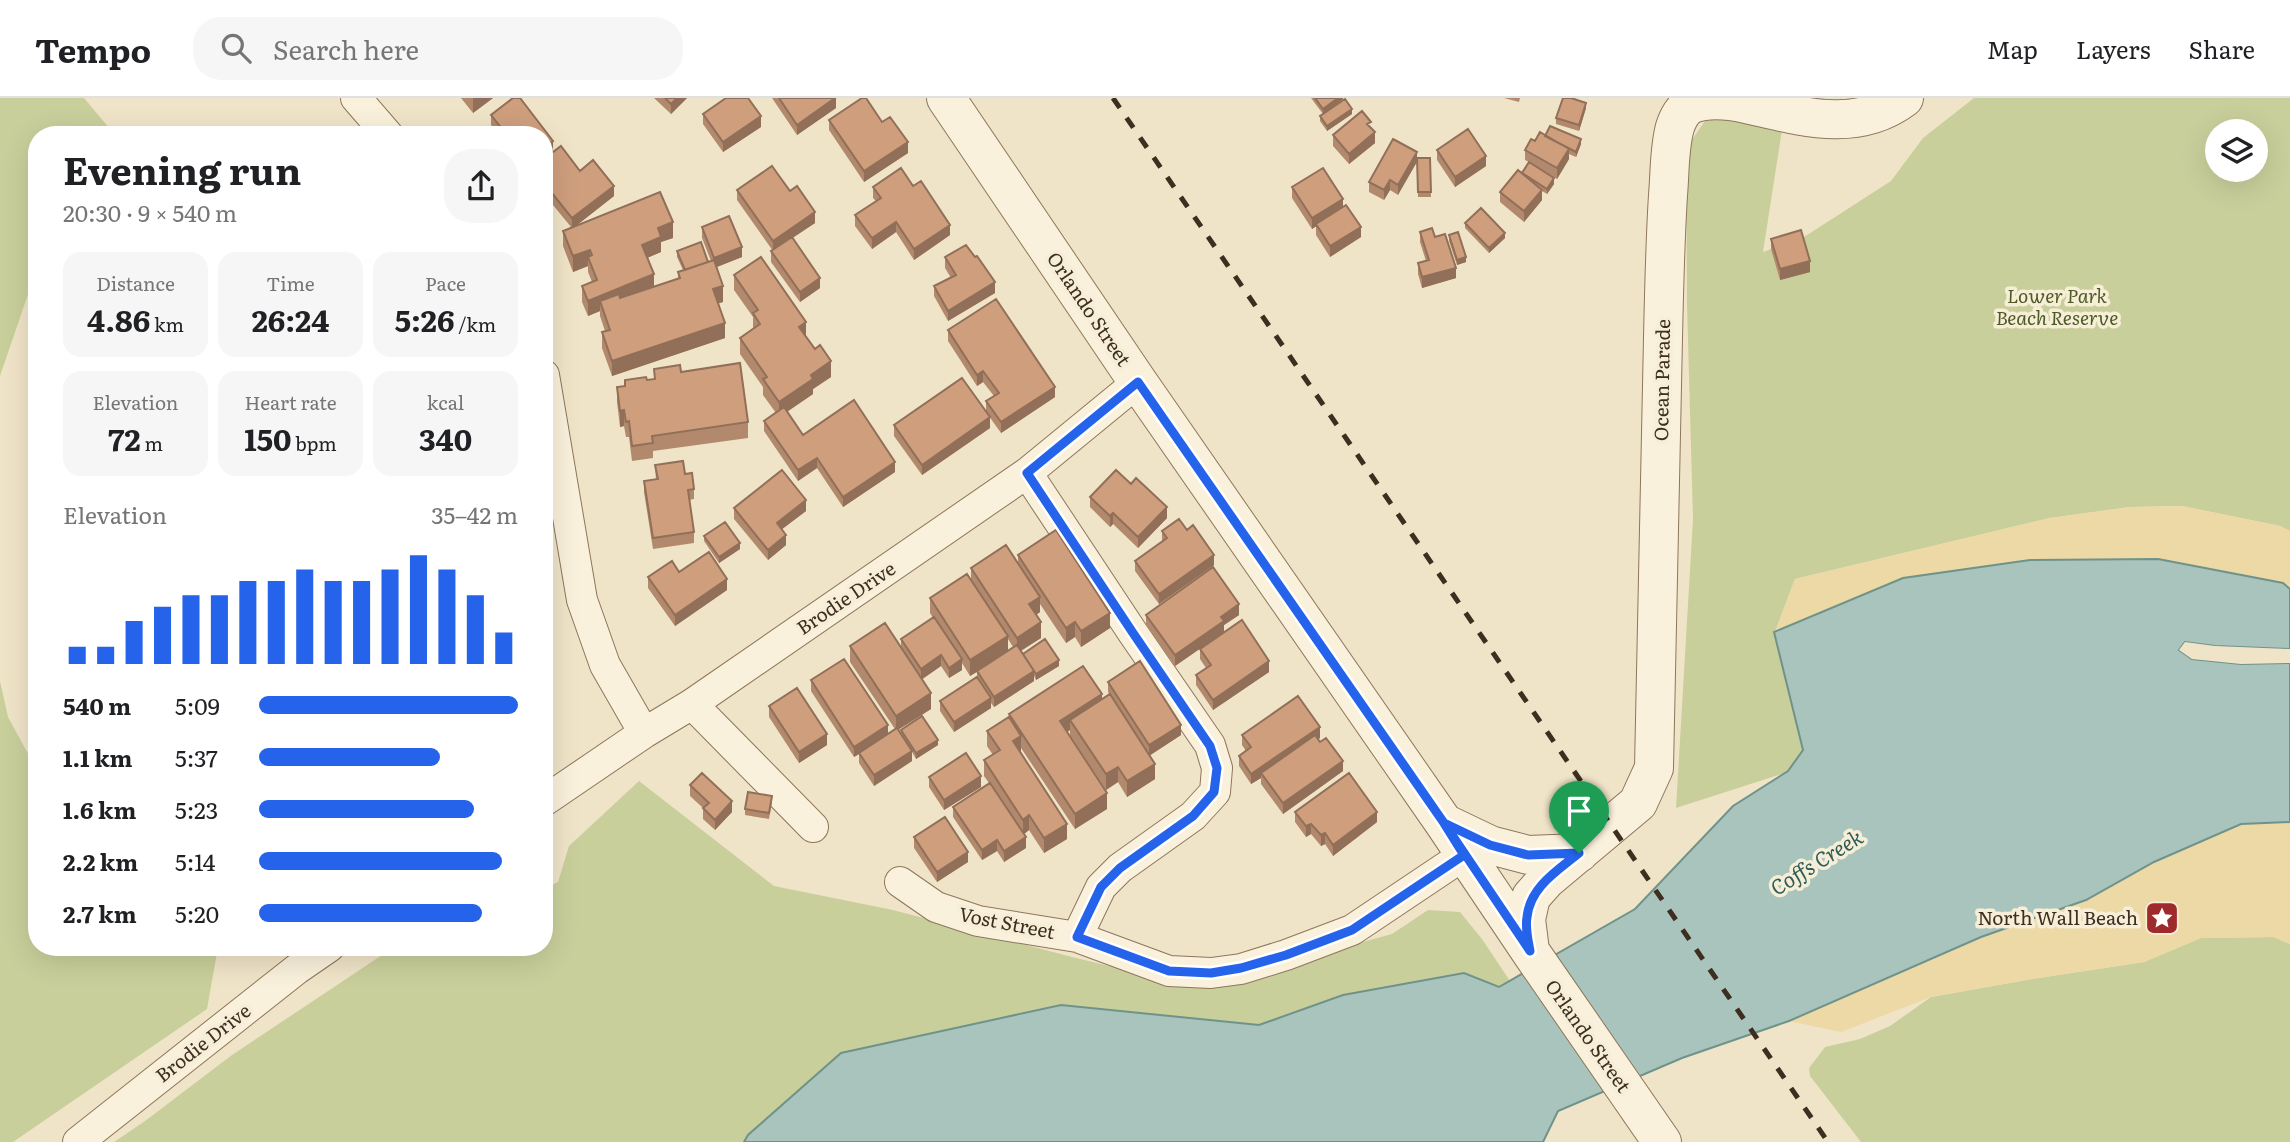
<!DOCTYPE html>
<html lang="en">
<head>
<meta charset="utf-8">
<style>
  body { margin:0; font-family:Literata,serif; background:#f6f6f6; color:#202124; height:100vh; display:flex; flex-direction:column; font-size:26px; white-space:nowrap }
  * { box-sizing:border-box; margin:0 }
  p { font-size:23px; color:#757577 }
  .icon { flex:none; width:38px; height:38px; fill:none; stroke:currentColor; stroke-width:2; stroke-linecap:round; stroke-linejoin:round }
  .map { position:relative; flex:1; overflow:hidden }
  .drawer { position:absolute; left:28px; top:28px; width:525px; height:830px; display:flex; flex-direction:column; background:#fff; border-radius:28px; box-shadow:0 7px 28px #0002 }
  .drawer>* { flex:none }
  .controls { position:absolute; left:2205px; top:21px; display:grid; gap:14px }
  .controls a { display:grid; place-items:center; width:63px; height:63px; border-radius:50%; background:#fff; box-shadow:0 7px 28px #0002; font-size:35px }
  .pin { position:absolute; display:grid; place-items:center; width:60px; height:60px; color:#fff; margin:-72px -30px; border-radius:50% 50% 50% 0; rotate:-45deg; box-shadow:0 0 7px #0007 }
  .pin .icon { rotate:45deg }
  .round { display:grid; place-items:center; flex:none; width:74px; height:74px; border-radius:28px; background:#f6f6f6 }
  .headline { display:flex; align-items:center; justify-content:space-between; height:119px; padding:0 35px }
  h1 { font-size:38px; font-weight:700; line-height:52px }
  .stats { display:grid; grid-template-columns:repeat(3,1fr); gap:10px; height:119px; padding:7px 35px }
  .stats div { display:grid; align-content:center; border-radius:18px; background:#f6f6f6; text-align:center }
  .stats b { font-size:30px; font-weight:700 }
  .stats small { font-size:19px; font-weight:400 }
  .stats p { font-size:19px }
  .chart { height:196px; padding:14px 35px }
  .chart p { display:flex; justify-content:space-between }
  .chart svg { width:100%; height:126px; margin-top:7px; stroke:#2563eb; stroke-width:6 }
  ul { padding:0 35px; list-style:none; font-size:23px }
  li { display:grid; grid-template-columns:112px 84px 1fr; align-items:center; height:52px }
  li i { height:18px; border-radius:9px; background:#2563eb }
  header { display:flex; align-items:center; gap:42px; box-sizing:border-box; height:98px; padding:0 35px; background:#fff; border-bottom:2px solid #e0e0e0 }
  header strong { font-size:33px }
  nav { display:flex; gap:38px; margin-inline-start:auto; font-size:24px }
  .search { width:490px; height:63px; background:#f6f6f6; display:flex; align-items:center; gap:18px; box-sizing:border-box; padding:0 24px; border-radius:28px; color:#757577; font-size:26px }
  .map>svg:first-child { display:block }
</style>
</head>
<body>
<header>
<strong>Tempo</strong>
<div class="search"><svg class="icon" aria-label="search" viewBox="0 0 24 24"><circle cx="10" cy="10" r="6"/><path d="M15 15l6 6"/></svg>Search here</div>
<nav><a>Map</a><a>Layers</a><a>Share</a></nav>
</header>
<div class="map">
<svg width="2290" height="1044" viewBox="0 0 2290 1044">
  <rect width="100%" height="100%" fill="#f0e4c8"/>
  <path fill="#c9cf9b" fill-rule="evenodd" d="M0,0H84L115,37H37V170L0,278Z
    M1974,0H2290V433L2280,428L2182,408L2130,409L2050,420L1795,481L1775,534L1803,652L1788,674L1676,710L1693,421L1687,207L1686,50L1705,23L1725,20L1782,32L1763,154L1804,139L1891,83L1923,40ZM2217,33H2256V72H2217Z
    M0,583L8,619L37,672V849H218L207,911L13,1044H0Z
    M639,683L774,788L893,812L1072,859L1196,889L1392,836L1428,812L1460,814L1482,841L1510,883L1499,889L1464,875L1343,897L1259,927L1061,907L841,955L748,1037L744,1044H114L145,1023L232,957L394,849H544V791L558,784L569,748Z
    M2274,839L2290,846V1044H1861L1810,978L1809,970L1825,949L1860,941L1890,928L1931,899L2032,881L2144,864L2201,840Z"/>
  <path fill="#ecd9a5" d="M2182,408L2280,428L2290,433V491L2283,485L2158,461L2030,462L1903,480L1775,534L1795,481L2050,420L2130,409Z
    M2290,724V846L2273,839L2201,840L2144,864L2032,881L1931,899L1841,934L1789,923L1981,839L2086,802L2154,764L2241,726Z"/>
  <path fill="#a9c4bc" stroke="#6f938a" stroke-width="2" d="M2158,461L2283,485L2290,491V551L2215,548L2185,544L2179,552L2192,561L2241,566L2290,565V724L2241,726L2154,764L2086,802L1981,839L1789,923L1682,960L1558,1013L1543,1044H744L748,1037L841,955L1061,907L1259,927L1343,897L1464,875L1499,889L1635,811L1733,708L1788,673L1803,652L1774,534L1903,480L2030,462Z"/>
  <path fill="#f0e4c8" d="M2185,544L2215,548L2290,551V554H2287L2215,552L2187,547L2184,551L2193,558L2241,563L2290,562V565L2241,566L2192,561L2179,552Z"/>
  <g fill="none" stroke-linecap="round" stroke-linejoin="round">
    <g stroke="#8d765c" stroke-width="32">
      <path id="minor" d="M356,0L388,37
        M544,277L582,502L605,567L644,635
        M1027,375L1133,535L1210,647L1217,670L1215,694L1193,718L1120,770L1101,789L1077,839
        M692,606L813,729
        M544,703L644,635L692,606L1027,375L1138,284
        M900,784L936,809L978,823L1077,839L1169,873L1211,875L1241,871L1286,857L1352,832L1464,757
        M78,1044L297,871L329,849"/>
    </g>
    <g stroke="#8d765c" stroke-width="40">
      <path id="tertiary" d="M946,0L1138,284L1444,725L1530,853L1662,1044
        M1444,725L1490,747L1528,757L1579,755
        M1530,853L1526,821L1531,799L1546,782L1638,705L1654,670C1657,527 1660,384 1663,240C1664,193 1665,145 1668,97C1670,75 1669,50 1675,29C1678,20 1682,12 1690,7C1707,0 1728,2 1746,6C1800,18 1856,36 1904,0"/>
    </g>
    <use href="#minor" stroke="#faf1dc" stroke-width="30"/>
    <use href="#tertiary" stroke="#faf1dc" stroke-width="38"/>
    <path stroke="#3d2e20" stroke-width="5" stroke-dasharray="12 12" stroke-linecap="butt" d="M1113,0L1828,1044"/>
  </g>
  <path fill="#b2896c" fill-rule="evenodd" d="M461,0H493L473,15Z
    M513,0H520L553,43V53L544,60V37H498L491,27V17Z
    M654,0H687L671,16Z
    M772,0H836V10L797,37Z
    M1311,0H1343V1L1330,11L1352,16L1327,33L1320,23V18L1323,16Z
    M1504,0H1520L1519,4Z
    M1586,10L1579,33L1556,26V20Z
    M703,16L761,29L723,54L703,26Z
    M829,22L882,24L908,55L864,84L829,32Z
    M1371,29L1375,45L1349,66L1333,48V37Z
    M1545,38L1581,46L1576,59L1569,56V61L1557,81L1535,68L1554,86L1547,96L1542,93V102L1524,124L1500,104V94L1522,75L1529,64L1525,62V52L1535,43Z
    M1437,52L1486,68L1455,89L1437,62Z
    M1417,54L1398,97L1390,92L1384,102L1369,94V84Z
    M1417,60H1430L1431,99H1418Z
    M544,61L580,73L614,98L577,127L673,140L661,144V154L647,160L654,189L678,180V174L683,172L677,159V153L708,164L711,163L702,140V129L742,159L717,169L723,204L718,205L725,240L612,278L602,250V234L605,233L600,218V213L588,218L582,204V188L592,184L588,174V168L573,174L563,148V133L571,129L544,96Z
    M913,88L950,137L914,162L896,134L872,151L855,128V117L876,103L873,100V89Z
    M1292,89L1343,109L1361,139L1330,159L1316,137V128L1312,131L1292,100Z
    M737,92L790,93L815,125L792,140L820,190L800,204L771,164V153H773L737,102Z
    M1465,125L1505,140L1489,155L1465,130Z
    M1420,134L1435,139L1456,180L1422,190L1418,176V165L1426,163L1420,144Z
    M1449,137L1466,164L1457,167L1449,143Z
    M1771,141L1810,174L1780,182L1771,151Z
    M945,159L995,195L948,223L934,198V188L951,180L945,170Z
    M734,177L806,239L831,279L813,291V296L787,314L803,337L895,374L843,409L817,370L798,383L764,333V323L776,315L763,297V289L740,256V240L753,231V219L734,192Z
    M948,232L1055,299L1001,335L986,314V303L994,298L983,284L977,288L948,243Z
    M654,271L681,274L748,324V340L653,353V360L632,363L629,339H626L624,328L620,329L617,304V289L625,288V282L654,281Z
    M894,327L990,330L922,377L894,338Z
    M655,367L685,376L694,391V401L689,402L694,434V445L653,451L644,394V383L656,382Z
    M1090,399L1167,420L1138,450L1113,426L1110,429L1090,409Z
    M734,410L806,413L782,431L786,447L768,462L734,421Z
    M1162,433L1214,467L1159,506L1135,473V463L1162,444Z
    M704,438L740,451L719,465L704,443Z
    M1018,457L1110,530L1081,549L1075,539L1066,545L1040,506V514L1036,517L1041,540L1021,553L1023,556L1059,568L1036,582L1034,578V583L994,609L991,605V610L954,634L940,613V603L977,579V574L970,578L962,565V572L949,580L941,568L922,581L931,611L898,632L901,636V632L938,647L916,661L912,654V663L874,688L859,665V656L854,659L811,593V582L888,636L895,631L850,564V548L901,549V541L933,520L930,515V500L971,482V470L1018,465ZM1008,541L1013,549L1008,553Z
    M679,474L727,492L675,528L648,490V479Z
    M1146,517H1239L1224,527V534L1175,568L1146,527Z
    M1200,551L1269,574L1213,612L1196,587V577L1206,570L1200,561Z
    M1108,584L1181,637L1150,657L1155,681L1127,699L1118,684L1106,692L1070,637V632L1067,634L1107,711L1075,731L1021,650V653L1020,654L1067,741L1044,755L1029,732L1024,736L1026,750L1004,764L997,753L982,762L953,719V709L989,685L984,678V662L993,657L987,648V633L1009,619V616L1102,601L1110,597L1108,594Z
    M769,608L827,647L799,665L769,619Z
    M1242,637L1320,640L1318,641L1343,673L1283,716L1261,686V680L1251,686L1239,668V658L1246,653L1242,647Z
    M929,679L981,689L944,712L929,689Z
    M690,687L732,714L715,732L703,721V710L690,698Z
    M772,704L769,721L745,717V711Z
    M1295,714L1377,724L1333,758L1325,746L1321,748L1311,736L1306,739L1295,724Z
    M914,739L968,764L937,784L914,750Z"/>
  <path fill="#916f58" d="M473,0H493L473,15Z
    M677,0H687L671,16V6Z
    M836,0V10L797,37V27Z
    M1338,0H1343V1L1323,16V11Z
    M1586,5V10L1579,33V27Z
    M1352,11V16L1327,33V28Z
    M761,18V29L723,54V44Z
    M1375,34V45L1349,66V56Z
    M1581,41V46L1576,59V54Z
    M553,43V53L544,60V50Z
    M908,44V55L864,84V73Z
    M1569,51V61L1557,81V70Z
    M1417,54V64L1398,97V87Z
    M1486,58V68L1455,89V79Z
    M1554,80V86L1547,96V91Z
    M1390,82V92L1384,102V92Z
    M614,88V98L572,131V120Z
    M1542,92V102L1524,124V113Z
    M1343,101V112L1312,131V120Z
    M815,114V125L773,153V143Z
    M673,124V140L661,144V154L642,162V147L658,130Z
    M896,124V134L872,151V140Z
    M950,127V137L914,162V151Z
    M1361,129V139L1330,159V148Z
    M1505,135V140L1489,155V150Z
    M742,149V159L714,170V160Z
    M590,152V164L588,159V168L573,174V158Z
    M1466,159V164L1457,167V162Z
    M1810,163V174L1780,182V171Z
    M1456,170V180L1422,190V179Z
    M654,176V192L603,212L600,203V213L588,218V203Z
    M820,180V190L800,204V194Z
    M995,184V195L948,223V213Z
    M723,188V204L713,207V191Z
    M806,224V239L799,229Z
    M725,225V240L612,278V263Z
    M831,263V279L813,291V296L779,319V304L811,277Z
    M983,273V284L977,288V277Z
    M1055,289V299L1001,335V324Z
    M624,312V328L620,329V313Z
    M990,319V330L922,377V367Z
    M817,360V370L798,383V372Z
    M895,364V374L843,409V399Z
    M806,402V413L777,435V425Z
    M1167,409V420L1138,450V439Z
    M1113,415V426L1110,429V418Z
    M786,437V447L768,462V452Z
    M740,445V451L719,465V459Z
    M1214,457V467L1159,506V496Z
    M727,481V492L675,528V517Z
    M1040,499V514L1029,522V506Z
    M1239,506V517L1224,527V534L1175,568V557L1221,519Z
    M1110,515V530L1081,549V533Z
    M1041,524V540L1017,555V540Z
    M1075,524V539L1066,545V530Z
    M1008,538V554L970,578V562Z
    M941,557V568L921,582V571Z
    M962,561V572L949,580V570Z
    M1059,562V568L1036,582V576Z
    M1269,563V574L1213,612V602Z
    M1034,573V583L994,609V599Z
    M931,595V611L896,633V618Z
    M1102,596V611L1070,622V632L1060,639V623Z
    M991,600V610L954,634V624Z
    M888,627V638L854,659V649Z
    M1181,627V637L1149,658V647Z
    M1320,629V640L1263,678L1261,675V680L1251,686V676Z
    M827,636V647L799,665V654Z
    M1021,638V653L1013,659V643Z
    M938,642V647L916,661V655Z
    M912,653V663L874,688V677Z
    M1343,663V673L1283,716V705Z
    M1155,666V681L1127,699V683Z
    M1118,669V684L1106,692V676Z
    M981,678V689L944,712V702Z
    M1107,695V711L1075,731V716Z
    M732,703V714L715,732V722Z
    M1377,714V724L1333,758V747Z
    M1029,717V732L1023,737V722Z
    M1067,726V741L1044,755V740Z
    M1311,726V736L1306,739V728Z
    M1325,735V746L1321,748V737Z
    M1026,739V750L1004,764V753Z
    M997,742V753L982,762V752Z
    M968,754V764L937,784V774Z"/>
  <path fill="#cf9f7d" stroke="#916f58" stroke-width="2" d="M513,0H520L553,43L544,50V37H507L491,17Z
    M665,0H677L671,6Z
    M726,0H748L761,18L723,44L703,16Z
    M779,0H835L797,27Z
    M862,0H866L882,24L890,19L908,44L864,73L829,22Z
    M1315,0H1338L1323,11Z
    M1563,0H1571L1586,5L1579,27L1556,20Z
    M1345,1L1352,11L1327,28L1320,18Z
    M1362,13L1371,24L1367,26L1375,34L1349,56L1333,37Z
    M1550,28L1581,41L1576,54L1545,38Z
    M1468,31L1486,58L1455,79L1437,52Z
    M1540,34L1569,51L1557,70L1525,52L1531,41L1535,43Z
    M1393,41L1417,54L1398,87L1390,82L1384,92L1369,84Z
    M561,48L580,73L593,62L614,88L572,120L544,85V61Z
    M1417,60H1430L1431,94H1418Z
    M1529,64L1554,80L1547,91L1522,75Z
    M772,68L790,93L797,88L815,114L773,143L737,92Z
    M901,70L913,88L921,83L950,127L914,151L896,124L872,140L855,117L881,100L873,89Z
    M1323,70L1343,101L1312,120L1292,89Z
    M1518,72L1542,92L1524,113L1500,94Z
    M660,94L673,124L658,130L661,139L642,147L654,176L588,203L582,188L597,182L588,159L592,157L590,152L573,158L563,133Z
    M1346,107L1361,129L1330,148L1316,126Z
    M1481,110L1505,135L1489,150L1465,125Z
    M729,118L742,149L714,160L702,129Z
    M1432,130L1435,139L1445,136L1456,170L1422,179L1418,165L1429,162L1420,134Z
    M1801,132L1810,163L1780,171L1771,141Z
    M1458,134L1466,159L1457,162L1449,137Z
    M792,139L820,180L800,194L771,153Z
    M701,144L708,164L685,172L677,153Z
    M966,147L975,159L977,158L995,184L948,213L934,188L956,177L945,159Z
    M761,159L806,224L799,229L815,251L820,247L831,263L811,277L813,281L779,304L763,281L767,279L740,240L760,226L753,215L758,212L734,177Z
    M714,162L723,188L713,191L725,225L612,263L602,234L610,232L600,203L619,196L620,200L680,180L678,174Z
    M996,201L1055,289L1001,324L986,303L999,295L983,273L977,277L948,232Z
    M740,265L748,324L652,338L653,345L632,348L629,323L626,324L624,312L620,313L617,289L625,288V282L646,279L647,282L655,281L654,271L680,267L681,274Z
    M962,280L990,319L922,367L894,327Z
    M854,302L895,364L843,399L817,360L798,372L764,323L784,309L803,337Z
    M683,363L685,376L692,375L694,391L688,392L694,434L653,440L644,383L658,381L655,367Z
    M782,372L806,402L777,425L786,437L768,452L734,410Z
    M1116,372L1131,386L1136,380L1167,409L1138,439L1113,415L1110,418L1090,399Z
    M1179,421L1187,432L1193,427L1214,457L1159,496L1135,463L1167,440L1162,433Z
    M725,424L740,445L719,459L704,438Z
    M1056,432L1110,515L1081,533L1075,524L1066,530L1018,457Z
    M1006,447L1040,499L1029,506L1041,524L1017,540L971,470Z
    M709,454L727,481L675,517L648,479L672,463L679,474Z
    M1213,469L1239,506L1221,519L1224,523L1175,557L1146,517Z
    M967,476L1008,538L970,562L930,500Z
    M934,519L962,561L949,570L941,557L921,571L901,541Z
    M1242,522L1269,563L1213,602L1196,577L1211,567L1200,551Z
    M885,525L931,595L896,618L850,548Z
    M1045,541L1059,562L1036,576L1023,556Z
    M1017,547L1034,573L994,599L977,573Z
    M844,561L888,627L854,649L811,582Z
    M1140,563L1181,627L1149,647L1108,584Z
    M1083,568L1102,596L1060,623L1107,695L1075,716L1009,616Z
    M977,579L991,600L954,624L940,603Z
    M797,590L827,636L799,654L769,608Z
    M1110,596L1155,666L1127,683L1118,669L1106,676L1070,622Z
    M1298,598L1320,629L1251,676L1239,658L1251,649L1242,637Z
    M922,618L938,642L916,655L901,632Z
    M1009,619L1021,638L1013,643L1067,726L1044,740L1029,717L1023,722L984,662L1000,652L987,633Z
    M897,630L912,653L874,677L859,655Z
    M1315,637L1320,644L1326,640L1343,663L1283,705L1261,675Z
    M966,655L981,678L944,702L929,679Z
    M702,675L732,703L715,722L703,710L709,705L690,687Z
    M1349,675L1377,714L1333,747L1325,735L1321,737L1311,726L1306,728L1295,714Z
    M990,685L1026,739L1004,753L997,742L982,752L953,709Z
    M748,694L772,698L769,715L745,711Z
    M945,719L968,754L937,774L914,739Z"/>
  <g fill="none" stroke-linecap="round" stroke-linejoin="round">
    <g stroke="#fff" stroke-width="14">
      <path id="route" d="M1579,755L1528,757L1490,747L1444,725L1464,757L1352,832L1286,857L1241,870L1211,875L1169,873L1077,839L1101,789L1120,770L1193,718L1214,694L1217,670L1210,648L1133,535L1027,375L1138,284L1444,725L1530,853C1528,842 1525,830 1527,819C1530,789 1557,773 1579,755"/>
    </g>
    <use href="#route" stroke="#2563eb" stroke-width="9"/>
  </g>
  <defs>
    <g id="sight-square" transform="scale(1.75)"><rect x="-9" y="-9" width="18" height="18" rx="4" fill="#9e2a2b" stroke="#f7eed8"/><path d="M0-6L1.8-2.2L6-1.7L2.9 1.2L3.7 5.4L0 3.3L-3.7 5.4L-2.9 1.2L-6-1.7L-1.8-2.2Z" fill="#fff"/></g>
  </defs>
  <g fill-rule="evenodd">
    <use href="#sight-square" x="2162" y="820"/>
  </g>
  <g text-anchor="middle" stroke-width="7" stroke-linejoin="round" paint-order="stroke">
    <g font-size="19" font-style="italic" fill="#4d5a26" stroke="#f7eed8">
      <text x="2057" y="205">Lower Park<tspan x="2057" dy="22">Beach Reserve</tspan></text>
    </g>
    <g font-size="19" fill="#3d2e20" stroke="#f7eed8">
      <text transform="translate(1089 211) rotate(56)" y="7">Orlando Street</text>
      <text transform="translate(1662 282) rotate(-89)" y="7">Ocean Parade</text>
      <text transform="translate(846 500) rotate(-34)" y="7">Brodie Drive</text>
      <text transform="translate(1007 825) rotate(11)" y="7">Vost Street</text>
      <text transform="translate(1588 938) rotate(55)" y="7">Orlando Street</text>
      <text transform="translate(203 945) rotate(-38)" y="7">Brodie Drive</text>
    </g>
    <g font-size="19" fill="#3d2e20" stroke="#f7eed8" text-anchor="end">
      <text x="2138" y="827">North Wall Beach</text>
    </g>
    <g font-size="21" font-style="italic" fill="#2f5d5a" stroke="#f7eed8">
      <text transform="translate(1817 765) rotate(-32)" y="7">Coffs Creek</text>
    </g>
  </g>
</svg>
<div class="controls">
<a><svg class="icon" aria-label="layers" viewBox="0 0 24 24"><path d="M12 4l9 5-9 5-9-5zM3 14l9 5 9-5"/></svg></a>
</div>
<div class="pin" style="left:1579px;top:755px;background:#1e9e55"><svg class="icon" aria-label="arrive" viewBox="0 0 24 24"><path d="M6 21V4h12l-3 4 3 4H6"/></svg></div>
<section class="drawer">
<div class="headline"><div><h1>Evening run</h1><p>20:30 · 9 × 540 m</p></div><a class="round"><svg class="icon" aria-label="share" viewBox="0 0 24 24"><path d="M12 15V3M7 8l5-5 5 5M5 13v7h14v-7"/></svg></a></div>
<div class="stats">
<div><p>Distance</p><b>4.86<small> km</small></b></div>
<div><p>Time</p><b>26:24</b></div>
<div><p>Pace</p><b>5:26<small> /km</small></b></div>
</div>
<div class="stats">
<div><p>Elevation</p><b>72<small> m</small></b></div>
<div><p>Heart rate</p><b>150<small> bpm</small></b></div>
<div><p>kcal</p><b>340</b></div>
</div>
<div class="chart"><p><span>Elevation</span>35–42 m</p>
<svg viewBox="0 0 160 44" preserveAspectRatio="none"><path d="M5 44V38M15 44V38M25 44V29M35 44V24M45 44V20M55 44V20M65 44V15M75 44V15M85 44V11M95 44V15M105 44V15M115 44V11M125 44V6M135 44V11M145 44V20M155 44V33"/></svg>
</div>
<ul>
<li><b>540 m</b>5:09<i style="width:100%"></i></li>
<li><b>1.1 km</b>5:37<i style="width:70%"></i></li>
<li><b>1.6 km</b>5:23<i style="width:83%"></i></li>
<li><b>2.2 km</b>5:14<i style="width:94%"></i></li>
<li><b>2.7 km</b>5:20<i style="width:86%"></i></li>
</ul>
</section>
</div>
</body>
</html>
